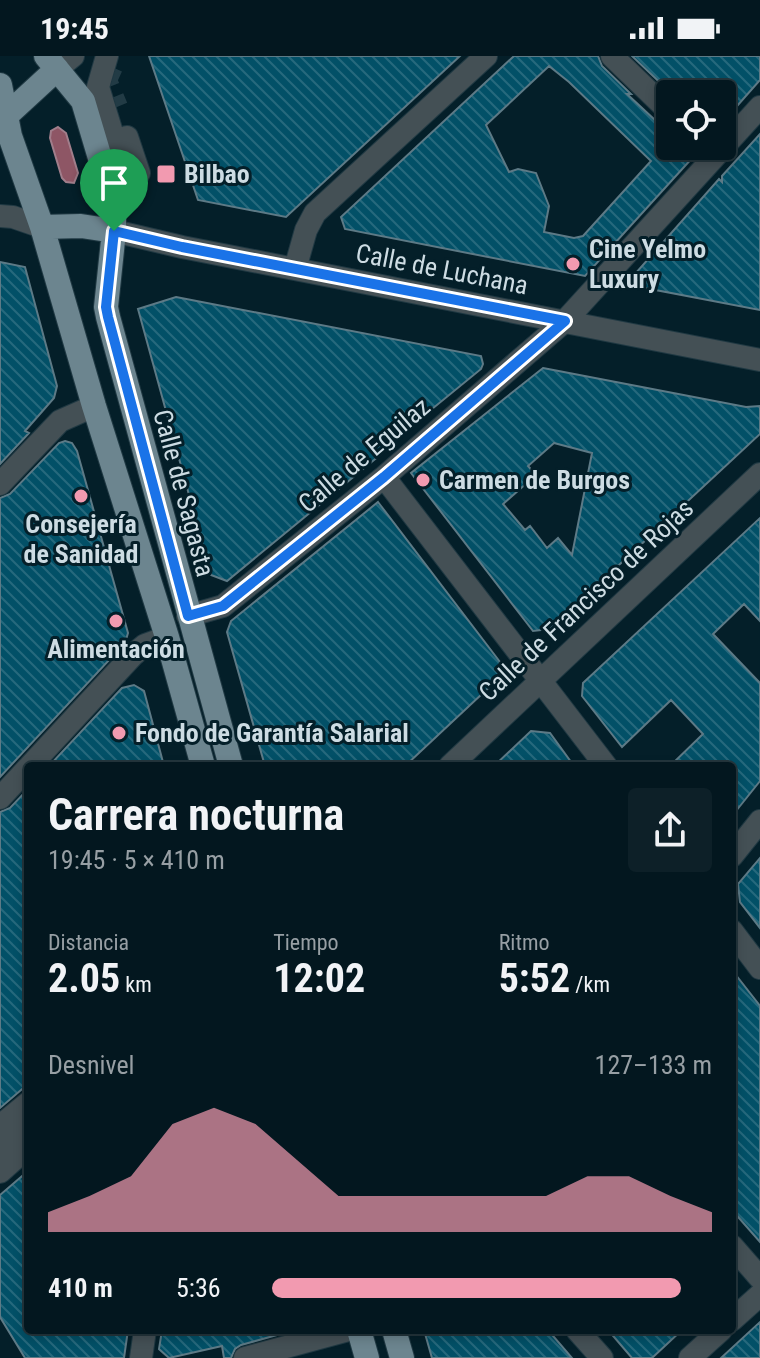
<!DOCTYPE html>
<html lang="es">
<head>
<meta charset="utf-8">
<style>
  body { margin:0; font-family:"Roboto Condensed",sans-serif; background:#0d2028; color:#f1f3f6; height:100vh; display:flex; flex-direction:column; font-size:30px; white-space:nowrap }
  * { box-sizing:border-box; margin:0 }
  p { font-size:26px; color:#979fa4 }
  .icon { flex:none; width:44px; height:44px; fill:none; stroke:currentColor; stroke-width:2; stroke-linecap:round; stroke-linejoin:round }
  .map { position:relative; flex:1; overflow:hidden }
  .panel { position:absolute; left:24px; top:706px; width:712px; height:572px; display:flex; flex-direction:column; background:#03171f; border-radius:8px; box-shadow:0 4px 12px #0003,0 0 0 2px #24363d }
  .panel>* { flex:none }
  .tools { position:absolute; left:656px; top:24px; display:grid; gap:16px }
  .tools a { display:grid; place-items:center; width:80px; height:80px; border-radius:8px; background:#03171f; box-shadow:0 4px 12px #0003,0 0 0 2px #24363d; font-size:40px }
  .pin { position:absolute; display:grid; place-items:center; width:68px; height:68px; color:#fff; margin:-82px -34px; border-radius:50% 50% 50% 0; rotate:-45deg; box-shadow:0 0 8px #0007 }
  .pin .icon { rotate:45deg }
  .round { display:grid; place-items:center; flex:none; width:84px; height:84px; border-radius:8px; background:#0d2028 }
  .head { display:flex; align-items:center; justify-content:space-between; height:136px; padding:0 24px }
  h1 { font-size:44px; font-weight:700; line-height:60px }
  .figures { display:grid; grid-template-columns:repeat(3,1fr); gap:12px; height:136px; padding:8px 24px }
  .figures div { display:grid; align-content:center }
  .figures b { font-size:40px; font-weight:700 }
  .figures small { font-size:22px; font-weight:400 }
  .figures p { font-size:22px }
  .chart { height:224px; padding:16px 24px }
  .chart p { display:flex; justify-content:space-between }
  .chart svg { width:100%; height:144px; margin-top:8px; fill:#f29ab0; opacity:.7 }
  ul { padding:0 24px; list-style:none; font-size:26px }
  li { display:grid; grid-template-columns:128px 96px 1fr; align-items:center; height:60px }
  li i { height:20px; border-radius:10px; background:#f29ab0 }
  .status { display:flex; justify-content:space-between; align-items:center; height:56px; padding:0 40px; background:#03171f; direction:ltr }
  .status svg { height:22px; fill:currentColor }
  .map>svg:first-child { display:block }
</style>
</head>
<body>
<div class="status"><b>19:45</b><svg viewBox="0 0 49 12"><path d="M0 12V9h3v3zM5 12V6h3v6zM10 12V3h3v9zM15 12V0h3v12zM26 1h20v11H26zM47 4h2v5h-2z"/></svg></div>
<div class="map">
<svg width="760" height="1302" viewBox="0 0 760 1302">
  <defs>
    <pattern id="building-back-hatch" width="6" height="6" patternUnits="userSpaceOnUse" patternTransform="scale(2)"><rect width="6" height="6" fill="#025067"/><path d="M-1 5l2 2M0 0l6 6M5-1l2 2" fill="none" stroke="#26697d"/></pattern>
  </defs>
  <rect width="100%" height="100%" fill="#041f29"/>
  <path fill="#8e5665" stroke="#a17e8b" stroke-width="2" d="M58,71L66,77L78,117L74,127L66,126L62,122L50,82L51,75Z"/>
  <path fill="url(#building-back-hatch)" stroke="#5d7a86" stroke-width="2" fill-rule="evenodd" d="M149,0H460L286,161L198,144Z
    M514,0H598L602,10L631,38H627L670,78V90H683L694,100L585,220L345,173L341,161ZM549,10L569,26L651,105L583,180L574,182L544,176L549,150L536,117L518,113L509,116L486,69Z
    M632,0H760V24L722,67V38H672Z
    M760,78V254L640,231L635,218L719,123L722,126V120Z
    M0,206L25,211L57,330L54,342L25,375L29,377L0,408Z
    M176,241L481,300L483,308L481,313L383,393L385,395L227,525L211,519L138,253Z
    M543,312L746,351L760,350V378L550,573L533,575L411,417ZM554,387L592,397L572,499L558,482L547,492L530,470L525,474L503,448L536,419L528,410Z
    M65,385L72,387L77,395L128,577L125,587L0,721V442L10,438L59,387Z
    M378,446L500,606L499,622L405,710H265L227,576L231,565Z
    M760,462V565L744,548L713,578L760,627V725L732,760V710H670L703,678L671,644L622,691L582,640L583,627Z
    M134,629L144,635L164,710H49L122,632Z
    M531,675L550,677L574,710H494Z
    M28,733V1028L0,1052V756L10,752Z
    M760,802V872L740,846L738,828Z
    M732,914L760,950V1186L732,1154Z
    M28,1115V1274H128L124,1302H25L0,1261V1139Z
    M760,1266V1302H721Z
    M162,1274H284L288,1276L241,1289L235,1293L231,1302H224L222,1290L169,1302L159,1293Z
    M424,1274H548L572,1302H432Z
    M608,1274H682L652,1302H632Z"/>
  <g fill="none" stroke-linecap="round" stroke-linejoin="round">
    <path stroke="#223b45" stroke-width="22" stroke-dasharray="22 11" stroke-linecap="butt" d="M112,11L106,24L117,51"/>
    <g stroke="#203943" stroke-width="24">
      <path id="minor" d="M107,0L98,31L121,106L108,123
        M612,0L670,56
        M57,13L73,0
        M114,149L139,117L127,81
        M0,160L13,161L42,171
        M114,175L182,191L760,304
        M295,213L306,174L315,157L486,0
        M384,421L606,710
        M0,428L60,365L94,350
        M188,560L223,550L384,421L565,265L760,51
        M30,710L133,599L145,589L167,581
        M450,710L760,418
        M0,742L28,712
        M732,800L760,765
        M732,875L760,912
        M0,1070L28,1047
        M0,1092L28,1068
        M0,1116L28,1091
        M732,1190L760,1222
        M732,1264L760,1239
        M577,1274L602,1302
        M141,1302L145,1274
        M245,1302L349,1274
        M690,1302L721,1274"/>
    </g>
    <g stroke="#203943" stroke-width="26">
      <path id="major" d="M46,0L83,45L114,149V175L106,251L108,261L231,710
        M0,29L10,80L42,171L94,350L167,581L203,710
        M7,59L57,13
        M42,171L81,170L114,175
        M359,1274L367,1302
        M394,1274L402,1302"/>
    </g>
    <use href="#minor" stroke="#445055" stroke-width="22"/>
    <use href="#major" stroke="#6c858f" stroke-width="24"/>
  </g>
  <g fill="none" stroke-linecap="round" stroke-linejoin="round">
    <g stroke="#fff" stroke-width="16">
      <path id="route" d="M114,175L182,191L565,265L384,421L223,550L188,560L108,261L106,251Z"/>
    </g>
    <use href="#route" stroke="#1a73e8" stroke-width="10"/>
  </g>
  <g fill="#f29ab0" stroke="#041f29" stroke-width="3">
    <rect x="156" y="108" width="20" height="20" rx="4"/>
    <circle cx="573" cy="208" r="8"/>
    <circle cx="423" cy="424" r="8"/>
    <circle cx="81" cy="440" r="8"/>
    <circle cx="116" cy="565" r="8"/>
    <circle cx="119" cy="677" r="8"/>
  </g>
  <g text-anchor="middle" stroke-width="6" stroke-linejoin="round" paint-order="stroke">
    <g font-size="26" font-weight="bold" fill="#cddce3" stroke="#041f29" text-anchor="start">
      <text x="184" y="127">Bilbao</text>
      <text x="589" y="202">Cine Yelmo<tspan x="589" dy="30">Luxury</tspan></text>
      <text x="439" y="433">Carmen de Burgos</text>
      <text x="81" y="477" text-anchor="middle">Consejería<tspan x="81" dy="30">de Sanidad</tspan></text>
      <text x="116" y="602" text-anchor="middle">Alimentación</text>
      <text x="135" y="686">Fondo de Garantía Salarial</text>
    </g>
    <g font-size="26" fill="#cddce3" stroke="#041f29">
      <text transform="translate(442 213) rotate(11)" y="9">Calle de Luchana</text>
      <text transform="translate(364 399) rotate(-40)" y="9">Calle de Eguilaz</text>
      <text transform="translate(184 437) rotate(75)" y="9">Calle de Sagasta</text>
      <text transform="translate(586 544) rotate(-43)" y="9">Calle de Francisco de Rojas</text>
    </g>
  </g>
</svg>
<div class="tools">
<a><svg class="icon" aria-label="locate" viewBox="0 0 24 24"><circle cx="12" cy="12" r="6"/><path d="M12 2v4M12 18v4M2 12h4M18 12h4"/></svg></a>
</div>
<div class="pin" style="left:114px;top:175px;background:#1e9e55"><svg class="icon" aria-label="arrive" viewBox="0 0 24 24"><path d="M6 21V4h12l-3 4 3 4H6"/></svg></div>
<section class="panel">
<div class="head"><div><h1>Carrera nocturna</h1><p>19:45 · 5 × 410 m</p></div><a class="round"><svg class="icon" aria-label="share" viewBox="0 0 24 24"><path d="M12 15V3M7 8l5-5 5 5M5 13v7h14v-7"/></svg></a></div>
<div class="figures">
<div><p>Distancia</p><b>2.05<small> km</small></b></div>
<div><p>Tiempo</p><b>12:02</b></div>
<div><p>Ritmo</p><b>5:52<small> /km</small></b></div>
</div>
<div class="chart"><p><span>Desnivel</span>127–133 m</p>
<svg viewBox="0 0 160 44" preserveAspectRatio="none"><path d="M0 44V38L10 33L20 27L30 11L40 6L50 11L60 22L70 33L80 33L90 33L100 33L110 33L120 33L130 27L140 27L150 33L160 38V44z"/></svg>
</div>
<ul>
<li><b>410 m</b>5:36<i style="width:93%"></i></li>
</ul>
</section>
</div>
</body>
</html>
